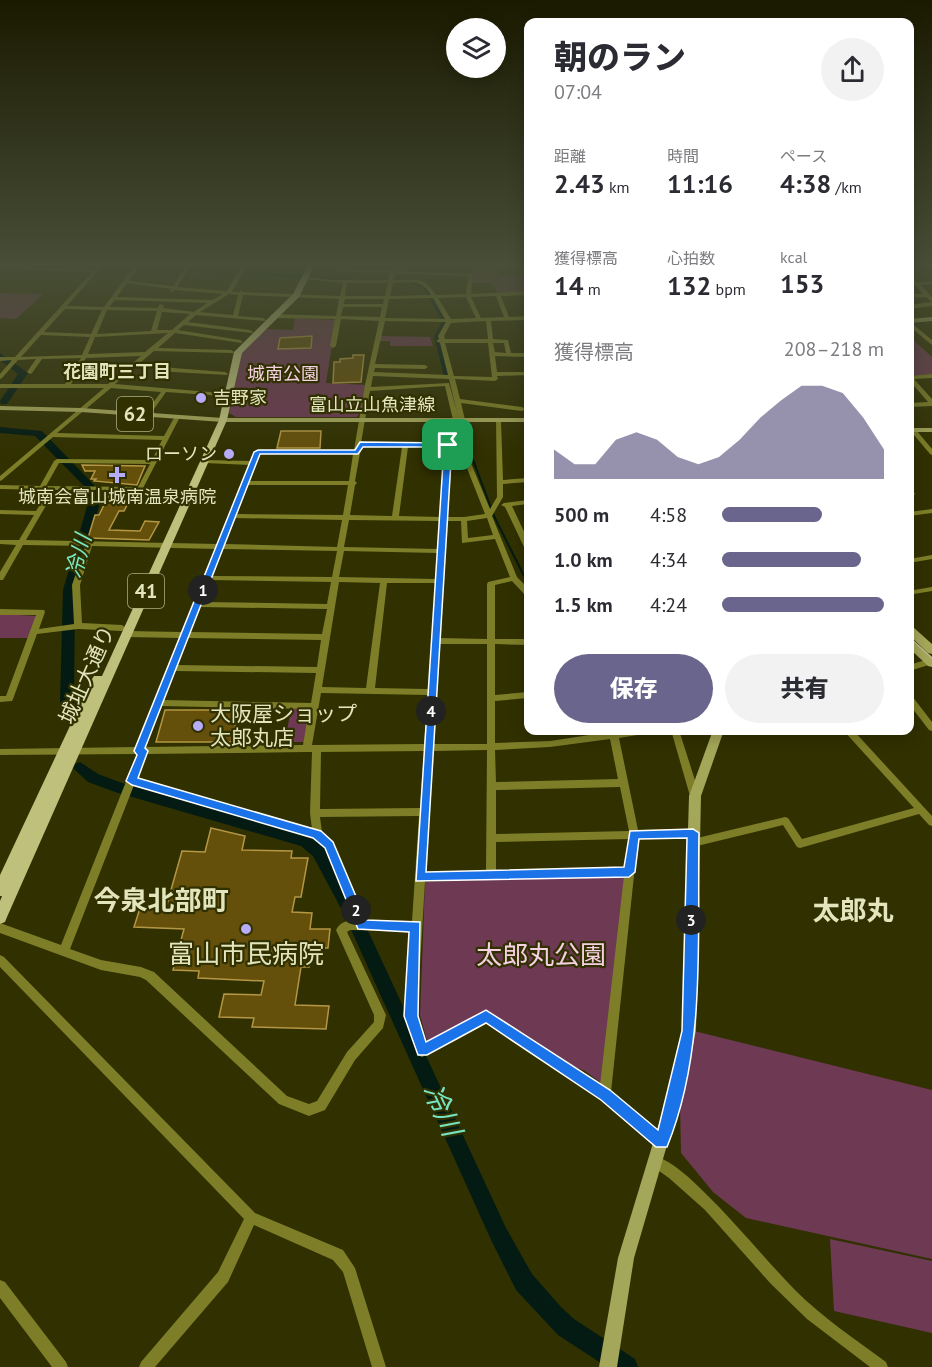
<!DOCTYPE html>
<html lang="ja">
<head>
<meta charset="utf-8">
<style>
  body { margin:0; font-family:"PT Sans","Noto Sans JP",sans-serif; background:#f2f2f3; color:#2b2b33; height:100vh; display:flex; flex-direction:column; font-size:22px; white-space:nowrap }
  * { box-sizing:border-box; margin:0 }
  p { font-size:20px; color:#7c7c81 }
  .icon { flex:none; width:33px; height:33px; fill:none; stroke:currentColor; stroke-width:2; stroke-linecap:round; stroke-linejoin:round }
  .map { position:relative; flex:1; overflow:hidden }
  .sheet { position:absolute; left:524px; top:18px; width:390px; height:717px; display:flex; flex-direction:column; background:#fff; border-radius:12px; box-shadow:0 3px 15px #0003 }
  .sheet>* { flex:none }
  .fabs { position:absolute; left:446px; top:18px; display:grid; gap:12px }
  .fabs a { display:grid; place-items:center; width:60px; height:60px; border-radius:50%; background:#fff; box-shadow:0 3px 15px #0003; font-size:30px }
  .pin { position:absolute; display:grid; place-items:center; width:51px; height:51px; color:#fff; margin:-26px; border-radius:12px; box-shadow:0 3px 9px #0006 }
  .km { position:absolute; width:30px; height:30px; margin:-15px; border-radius:50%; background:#222; color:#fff; font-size:16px; line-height:30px; text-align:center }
  .round { display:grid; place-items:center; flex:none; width:63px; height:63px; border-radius:32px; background:#f2f2f3 }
  .overview { display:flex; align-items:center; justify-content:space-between; height:102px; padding:0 30px }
  h1 { font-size:33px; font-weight:800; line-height:45px }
  .figures { display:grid; grid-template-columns:repeat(3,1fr); gap:9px; height:102px; padding:6px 30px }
  .figures div { display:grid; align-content:center }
  .figures b { font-size:26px; font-weight:800 }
  .figures small { font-size:16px; font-weight:400 }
  .figures p { font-size:16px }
  .chart { height:168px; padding:12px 30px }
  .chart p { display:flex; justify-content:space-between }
  .chart svg { width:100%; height:108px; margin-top:6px; fill:#6a658c; opacity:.7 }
  .action { display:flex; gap:12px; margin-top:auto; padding:12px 30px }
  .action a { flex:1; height:69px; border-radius:36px; background:#6a658c; color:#fff; font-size:24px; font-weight:800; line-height:69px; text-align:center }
  .action a+a { background:#f2f2f3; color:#2b2b33 }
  ul { padding:0 30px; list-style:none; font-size:20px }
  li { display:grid; grid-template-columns:96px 72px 1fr; align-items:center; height:45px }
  li i { height:15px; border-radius:8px; background:#6a658c }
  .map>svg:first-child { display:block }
</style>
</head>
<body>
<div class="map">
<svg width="932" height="1367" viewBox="0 0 932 1367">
  <rect width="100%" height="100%" fill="#303000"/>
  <path fill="#6d3953" d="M471,265H500L499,275L524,276L528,293L498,294L491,283H470Z
    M0,293L43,294L16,319L0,318Z
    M295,318L336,320L326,383L368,385L365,406L357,417H236L229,413L242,352L263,329L293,330Z
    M381,336L430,337L433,346H390V341H379Z
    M909,336L932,357V374L909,376Z
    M0,614L37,616L28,638H0Z
    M291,708H310L304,742H285Z
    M622,875L625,877L601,1083L585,1071L556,1060L486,1010L427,1041L420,1015L425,882Z
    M694,1031L932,1090V1259L746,1218L713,1192L681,1153L680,1104Z
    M830,1239L932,1261V1333L834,1311Z"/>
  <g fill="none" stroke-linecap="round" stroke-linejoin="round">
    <path stroke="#031b13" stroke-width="1.5" d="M461,426L466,442"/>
    <path stroke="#031b13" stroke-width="2" d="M466,441L494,516L528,584"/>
    <path fill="#031b13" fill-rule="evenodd" d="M0,265L43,266L47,268L43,270L0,269Z
      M80,267L239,269L352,280L356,282L352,284L239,273L77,271V267Z
      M410,280L429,284L450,321L442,337L454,376L452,378L444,376L434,337L442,321L423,288L410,284Z
      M0,353L28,373L7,404H1L0,401L18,374L0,360Z
      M0,427L42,431L95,486L100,503L75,590L74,704L72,708H62L60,704L63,590L88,503L85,487L35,436L0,433Z
      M80,762L98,774L122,783L306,834L325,846L356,905L506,1228L532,1274L561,1307L574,1319L635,1359L638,1367H607L558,1335L516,1290L492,1242L344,914L313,856L301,846L115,792L88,782L73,768L75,764Z"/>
  </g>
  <path fill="#65500b" stroke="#b49644" stroke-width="1.5" d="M312,336L311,348L278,349L280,338Z
    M353,355H364L361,382L333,383L334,362H340V359L353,358Z
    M281,431H321L320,448H277Z
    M82,465L145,466L137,485L94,481L96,479H91L95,471H85Z
    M134,492L124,511H119L109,530L140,531L145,521L159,522L149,540L88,538L95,515H99L110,493L106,492Z
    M165,710H238L232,742H156Z
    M211,828L245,836L242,850L292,851L291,858H308L301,897H295L292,912L312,913L310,929H330L328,948H313L309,967H301L295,1005L329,1006L326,1029L252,1027L254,1018L219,1017L224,994L261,995L264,981L198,978L199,971L173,970L184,929L134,927L140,908L158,909L167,904L182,851L205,852Z"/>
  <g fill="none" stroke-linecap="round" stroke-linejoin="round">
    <path fill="#7d7e27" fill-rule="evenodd" d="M98,265H103L67,306L104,307L135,265H140L129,281L173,286L186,265H191L177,287L227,291L242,265H247L232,292H239L241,290L243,292L340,296L343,283L305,279L303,278L305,277L333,280H388L390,273L336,271L334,270L336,269L390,271L392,265H396L395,271L473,274L471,294L528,291V295L501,296L509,317L528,316V320L491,321L493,339L508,340L511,353H528V357L495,356L497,372H526L528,373V375L497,376L498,379L495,381L455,379L460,399L522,407L525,409L522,411L461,403L465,420L462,422L459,420L456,422L453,420L451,448L463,449L466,451L490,509L497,497L496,419H500L501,420L503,480L528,478V482L503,484V497L492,516L517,577L528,588V595H525L512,581L495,585V639H528V645L495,644V695L528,692V698L495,701V743L550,741L609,732V730H654L650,733L619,738L638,830L693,829L696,830L698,833L696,836L693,837L638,838L611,1092L666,1138L668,1142L666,1146L662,1148L658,1146L601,1099L486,1022L426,1055L422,1057L418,1055L405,1016L411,931L350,930L347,932L386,1015L383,1028L355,1060L325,1110L309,1116L279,1104L146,980L140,977L101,970L0,933V923L61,945L137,754L0,755V749L136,747L180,638L126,637L122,634L126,631L182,632L216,549L92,546L80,585L82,623L122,625L126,628L122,631L78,629L37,634L13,699L12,701L0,702V696H6L36,615H0V609L44,610L45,612L39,629L74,624L72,585L85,546L23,545L3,580H0V572L16,545L0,544V540H19L34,515L0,514V510L36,511L49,490L0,489V485L40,486L54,461L57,459L152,460L162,440L53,437L2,480L0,481V476L104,388H0V384H65L81,358L42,359L32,373L30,374L27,372L36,359L18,360L2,378L0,379V374L12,360L0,361V357H15L92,272L0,269V267L94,269ZM395,274L468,276L466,294L436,295C424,275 414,280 393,280ZM127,283L171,289L170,291L172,292L175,290L223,294L212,300L117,297ZM347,283H388L385,296H345ZM393,283C410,283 421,278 431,295L390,296ZM229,294L238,295L233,315L200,312ZM243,295L339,299L336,316L273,314L270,316L273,318L335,319L330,346L333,348L336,346L341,319L379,321L365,385L354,450H258L255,452L251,461L203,460L202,461L205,463L250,465L218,544L26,540L55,490H142L180,417L179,416H175L164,436L57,433L111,388L161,392L144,415L147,417L149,416L166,392L223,396L224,395L221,393L115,384L137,365L173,372L227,375L228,374L225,372L173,368L141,362L154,351L233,353L234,352L231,350L158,348L175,333L242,343V341L240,340L178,330L184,325L252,333L253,332L250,330L188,322L196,315L265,321L266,320L263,318L238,316ZM496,296L504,317L481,318L471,297ZM466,297L476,318L451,319L438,298ZM428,298H433L445,319L385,318L389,299ZM345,299H384L383,304H344ZM115,300L207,303L194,312L163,308L164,306L161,304L159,305L158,308L109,307ZM343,307H382L380,317L341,316ZM65,309L102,310L91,334L44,332ZM107,310L157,311L151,331L97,334ZM162,312H163L190,314L172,330H157ZM385,321L446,322L438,336L439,339L436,341L440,343L448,375L374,372L375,368L425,369L428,367L425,365L375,364ZM486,321L488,339H445L444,336L451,323ZM168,333L145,352L88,354L95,337ZM41,335L90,337L82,355L21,357ZM445,343H488L492,377L454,376ZM493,343H504L506,353L495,352ZM141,356L108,384H71L86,358ZM373,376L449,379L457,412L449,383L371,387ZM445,386L453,420L450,418L447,420L445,443H361L370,391ZM361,447H402L392,516L350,515L355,485L357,483L355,481L360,453L361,452ZM408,447H445L440,517L399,516ZM451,452L461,453L485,514L464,517H447ZM260,454H353L349,481H250ZM59,463L150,464L138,487L46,486ZM248,485H348L343,515L237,514ZM235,518L342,520L337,547L225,544ZM487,518L493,535L468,538L467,521ZM349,520L440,521L438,549L344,547ZM447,521H461L462,543L495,539L510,577L488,582L487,584V639L440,638ZM223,549L337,551L332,577L212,576ZM344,551L438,553L436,579L339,577ZM211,580L331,582L327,604L202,602ZM339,582L380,583L366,688L322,687ZM387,583H436L428,689L375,688ZM200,607L327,609L322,634L190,632ZM188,638L321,640L317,667L177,665ZM439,644H487V744H433ZM175,671L316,673L311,703L163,700ZM321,693L428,695L424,744L312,745ZM161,706L309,709L303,745L145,747ZM610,739L618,779L496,782L495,750L550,747ZM487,750L486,871L425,873L433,751ZM424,751L420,808L320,809L321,752ZM307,752H312L310,813L312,829L137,779L146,754ZM134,785L314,837L325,848L356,920C348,920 340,922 336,930L374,1015V1022L347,1052L317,1101L309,1104L287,1096L154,972L141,967L101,960L70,949ZM620,787L629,831L496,834V790ZM419,816L412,921H366L332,842L322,832L320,817ZM629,839L625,868L496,871V842ZM624,876L600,1085L486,1011L425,1043L417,1016L425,881Z
      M928,265H932V268Z
      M909,275L918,282H932V284L921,285L932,297V302L926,297L909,298V294H923L915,285H913L909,279Z
      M932,302V306L909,309V305Z
      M909,321L932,340V345L909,326Z
      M932,374V378L914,379L932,399V406L909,407V403L928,402L909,380V376Z
      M909,423L911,424L932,449V455L930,454L909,429Z
      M909,487L911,488L915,494L914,495L909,494Z
      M528,500V504L512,506L528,540V549L524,547L505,507L501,505L504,503Z
      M932,509V513L909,516V512Z
      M932,555V559L909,563V559Z
      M932,587V591L914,594L910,592L914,590Z
      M932,658V664L909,671V665Z
      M909,695L912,696L932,722V731L929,730L909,704Z
      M671,730H679L700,796L698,799L695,800L692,799L690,796Z
      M843,730H853L932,816V826L929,825L919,814L800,848L797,847L783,825L693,847L690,846L688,843L690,840L693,839L785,817L788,818L802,839L914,808Z
      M0,955L4,957L255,1213L343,1250L355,1268L386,1367H372L343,1272L333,1260L254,1225L228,1282L155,1367H139L141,1362L218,1272L244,1219L0,967Z
      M656,1156C674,1163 690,1178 704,1192C736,1223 764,1258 795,1290C823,1318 855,1339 886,1362L888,1367H870L807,1319L771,1284L705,1210L669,1178L652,1166L650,1162L652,1158Z
      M0,1280L5,1282L66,1362L68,1367H52L0,1298Z"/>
    <path fill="#a4a659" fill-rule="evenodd" d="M932,317V321L909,323V319Z
      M0,406L81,408L223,418H528V422H223L81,412L0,410Z
      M909,428H932V432H909Z
      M909,626L913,627L932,644V654L928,653L909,635Z
      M909,638L913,640L932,657V667L928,666L909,648Z
      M713,730H724L701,796L696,1031L682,1094L634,1258L617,1367H599L618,1258L668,1094L682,1031L689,796Z"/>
    <path fill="#bec07b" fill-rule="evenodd" d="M308,265H315L299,297L242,353L227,420L7,917L5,922L0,924V901L2,896H0V875L92,679L94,676H102L219,420L234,352L293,294Z"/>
    <path stroke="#b7b98f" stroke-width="1.5" d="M909,637L932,658"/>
  </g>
  <linearGradient id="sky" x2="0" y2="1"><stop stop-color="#1a1a00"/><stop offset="0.58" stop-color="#484e37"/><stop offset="1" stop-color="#484e37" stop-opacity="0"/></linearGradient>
  <rect width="932" height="457" fill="url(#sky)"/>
  <path fill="#1a73e8" stroke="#fff" stroke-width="1.5" fill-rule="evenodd" d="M360,442L448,443L452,445L426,872L624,867L630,831L693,829L699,833C697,937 707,1049 667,1147H656L601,1100L486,1023L427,1055H418L404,1016L409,932L358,929L325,848L313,838L132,785L126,781L137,755L134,751L254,452L258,450H355ZM363,447H444L416,881L629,877L635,872L639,839L687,838L682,1031L658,1130L610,1090L486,1010L426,1042L418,1016L420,922L366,920L333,842L321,831L138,778L148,751L145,748L260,454H358Z"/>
  <g fill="#b6acf8" stroke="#303000" stroke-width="2">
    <circle cx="201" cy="398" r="6"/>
    <circle cx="229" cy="454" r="6"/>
    <path d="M114 466h6v6h6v6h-6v6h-6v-6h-6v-6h6z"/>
    <circle cx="198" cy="726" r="6"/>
    <circle cx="246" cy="929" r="6"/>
  </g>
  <g text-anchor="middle" stroke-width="4.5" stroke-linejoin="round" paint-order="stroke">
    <g font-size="18" font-weight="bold" fill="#e3e5bd" stroke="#303000">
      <text x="117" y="378">花園町三丁目</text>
    </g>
    <g font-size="18" fill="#f5d0e0" stroke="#303000">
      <text x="283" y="380">城南公園</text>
    </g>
    <g font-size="18" fill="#e3e5bd" stroke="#303000" text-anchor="start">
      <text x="213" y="404">吉野家</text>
      <text x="217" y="460" text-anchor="end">ローソン</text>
      <text x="117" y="503" text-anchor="middle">城南会富山城南温泉病院</text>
    </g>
    <g font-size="18" fill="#e3e5bd" stroke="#303000">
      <text x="372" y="411">富山立山魚津線</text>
    </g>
    <g fill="#303000" stroke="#adaf84" stroke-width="1.5">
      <rect x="117" y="397" width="36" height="34" rx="4.5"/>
      <rect x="128" y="574" width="36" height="34" rx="4.5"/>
    </g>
    <g font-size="20" font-weight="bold" fill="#e3e5bd">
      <text x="135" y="421">62</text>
      <text x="146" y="598">41</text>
    </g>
    <g font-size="21" fill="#e3e5bd" stroke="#303000">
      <text transform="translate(87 675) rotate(-66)" y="7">城址大通り</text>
    </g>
    <g font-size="21" fill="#e3e5bd" stroke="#303000" text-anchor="start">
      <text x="210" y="721">大阪屋ショップ<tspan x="210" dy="24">太郎丸店</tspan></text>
    </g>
    <g font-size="22" font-style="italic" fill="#76e5c0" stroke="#303000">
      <text transform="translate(78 556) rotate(-76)" y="8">冷川</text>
    </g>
    <g font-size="26" fill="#e3e5bd" stroke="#303000">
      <text x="246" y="963">富山市民病院</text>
    </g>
    <g font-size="26" fill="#f5d0e0" stroke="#303000">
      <text x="541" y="964">太郎丸公園</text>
    </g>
    <g font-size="27" font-weight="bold" fill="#e3e5bd" stroke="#303000">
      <text x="161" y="910">今泉北部町</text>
      <text x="853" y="920">太郎丸</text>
    </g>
    <g font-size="27" font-style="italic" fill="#76e5c0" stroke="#303000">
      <text transform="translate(442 1110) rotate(65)" y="9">冷川</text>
    </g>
  </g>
</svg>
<div class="fabs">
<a><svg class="icon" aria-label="layers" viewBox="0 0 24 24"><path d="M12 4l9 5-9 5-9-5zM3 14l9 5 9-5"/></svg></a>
</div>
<div class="pin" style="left:448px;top:445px;background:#1e9e55"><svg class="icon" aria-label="arrive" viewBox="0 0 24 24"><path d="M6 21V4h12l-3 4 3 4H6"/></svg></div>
<b class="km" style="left:203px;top:590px">1</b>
<b class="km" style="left:356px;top:910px">2</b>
<b class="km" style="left:691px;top:920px">3</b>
<b class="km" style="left:431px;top:711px">4</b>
<section class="sheet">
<div class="overview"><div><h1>朝のラン</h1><p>07:04</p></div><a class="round"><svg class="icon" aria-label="share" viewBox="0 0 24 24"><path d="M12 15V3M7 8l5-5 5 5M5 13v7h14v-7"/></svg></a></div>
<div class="figures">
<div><p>距離</p><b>2.43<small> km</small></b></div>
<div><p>時間</p><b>11:16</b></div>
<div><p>ペース</p><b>4:38<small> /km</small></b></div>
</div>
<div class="figures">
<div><p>獲得標高</p><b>14<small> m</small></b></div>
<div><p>心拍数</p><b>132<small> bpm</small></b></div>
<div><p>kcal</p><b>153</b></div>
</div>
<div class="chart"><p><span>獲得標高</span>208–218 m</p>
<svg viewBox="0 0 160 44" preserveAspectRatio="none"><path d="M0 44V32L10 38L20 38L30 28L40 25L50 28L60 35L70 38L80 35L90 28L100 19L110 12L120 6L130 6L140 9L150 19L160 32V44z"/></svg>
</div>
<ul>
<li><b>500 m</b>4:58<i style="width:62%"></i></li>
<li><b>1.0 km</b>4:34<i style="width:86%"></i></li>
<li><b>1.5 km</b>4:24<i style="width:100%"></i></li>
</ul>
<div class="action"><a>保存</a><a>共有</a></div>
</section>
</div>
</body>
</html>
